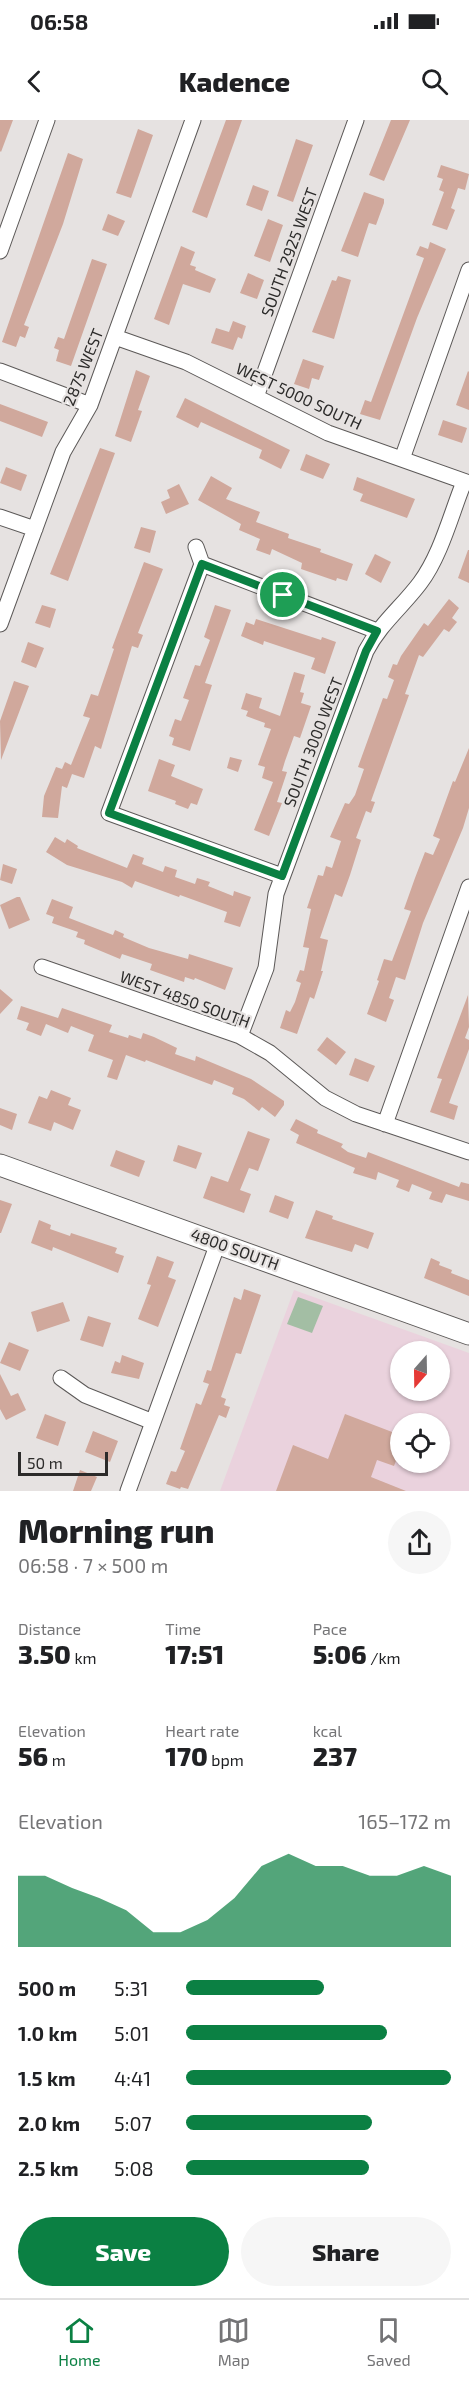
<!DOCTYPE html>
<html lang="en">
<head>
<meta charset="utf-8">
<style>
  body { margin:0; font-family:"Exo 2",sans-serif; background:#f6f6f6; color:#202124; height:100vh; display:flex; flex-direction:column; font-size:22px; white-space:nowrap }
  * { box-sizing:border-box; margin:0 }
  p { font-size:20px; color:#757577 }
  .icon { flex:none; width:33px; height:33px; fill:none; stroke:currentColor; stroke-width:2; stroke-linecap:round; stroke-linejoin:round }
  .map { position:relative; height:1371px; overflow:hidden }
  .drawer { display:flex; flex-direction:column; background:#fff; flex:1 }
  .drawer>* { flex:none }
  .needle { width:39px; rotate:200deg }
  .buttons { position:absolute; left:390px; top:1221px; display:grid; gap:12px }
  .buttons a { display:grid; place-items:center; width:60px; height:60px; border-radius:50%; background:#fff; box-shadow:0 2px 4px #0004; font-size:30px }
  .scale { position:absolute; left:18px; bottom:15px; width:90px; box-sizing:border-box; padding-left:6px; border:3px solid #2c2b2a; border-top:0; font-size:16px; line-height:21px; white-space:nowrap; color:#2c2b2a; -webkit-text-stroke:4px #e6e2e1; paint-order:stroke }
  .pin { position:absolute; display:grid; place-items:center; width:51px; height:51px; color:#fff; margin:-26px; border:3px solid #fff; border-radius:50%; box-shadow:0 2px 6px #0007 }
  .round { display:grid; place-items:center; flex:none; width:63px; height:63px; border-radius:32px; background:#f6f6f6 }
  .overview { display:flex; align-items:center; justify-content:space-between; height:102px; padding:0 18px }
  h1 { font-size:33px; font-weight:800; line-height:45px }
  .stats { display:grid; grid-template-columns:repeat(3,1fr); gap:9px; height:102px; padding:6px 18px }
  .stats div { display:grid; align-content:center }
  .stats b { font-size:26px; font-weight:800 }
  .stats small { font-size:16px; font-weight:400 }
  .stats p { font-size:16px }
  .chart { height:168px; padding:12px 18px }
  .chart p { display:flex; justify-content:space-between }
  .chart svg { width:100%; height:108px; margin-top:6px; fill:#0b8043; opacity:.7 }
  .primary-button { display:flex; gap:12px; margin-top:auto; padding:12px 18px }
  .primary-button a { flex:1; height:69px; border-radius:36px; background:#0b8043; color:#fff; font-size:24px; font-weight:800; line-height:69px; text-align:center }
  .primary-button a+a { background:#f6f6f6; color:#202124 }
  ul { padding:0 18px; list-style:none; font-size:20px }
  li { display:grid; grid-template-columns:96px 72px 1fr; align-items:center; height:45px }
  li i { height:15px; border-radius:8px; background:#0b8043 }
  .status { display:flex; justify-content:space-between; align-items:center; height:42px; padding:0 30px; background:#fff; direction:ltr }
  .status svg { height:16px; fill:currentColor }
  header { display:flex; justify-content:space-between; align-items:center; height:78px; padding:0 18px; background:#fff; font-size:27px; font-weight:800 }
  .tabs { display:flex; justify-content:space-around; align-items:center; height:84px; border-top:2px solid #e0e0e0; background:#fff; font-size:16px; color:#757577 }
  .tabs a { display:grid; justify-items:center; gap:3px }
  .tabs .active { color:#0b8043 }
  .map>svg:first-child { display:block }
</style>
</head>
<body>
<div class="status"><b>06:58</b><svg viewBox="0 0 49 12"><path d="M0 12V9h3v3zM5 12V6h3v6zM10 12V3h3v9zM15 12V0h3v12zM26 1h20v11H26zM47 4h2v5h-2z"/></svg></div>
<header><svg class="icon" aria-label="back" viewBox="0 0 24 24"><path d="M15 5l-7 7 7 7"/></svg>Kadence<svg class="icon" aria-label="search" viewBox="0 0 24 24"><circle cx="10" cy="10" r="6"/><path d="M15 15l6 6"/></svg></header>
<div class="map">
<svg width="469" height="1371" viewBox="0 0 469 1371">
  <rect width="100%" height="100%" fill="#e6e2e1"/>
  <path fill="#ead2dd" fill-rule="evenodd" d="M294,1170L469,1233V1371H220ZM400,1232H440V1270H400ZM400,1304H440V1342H400Z"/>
  <path fill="#a3bea4" d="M298,1177L323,1186L312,1213L287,1204Z"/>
  <path fill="#d0a89c" d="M0,0H13L1,32L0,31Z
    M226,0H242L207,98L192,92Z
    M391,0H410L384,61L369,55Z
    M138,9L153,15L131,78L116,73Z
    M296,19L313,25L293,82L277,76Z
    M68,33L83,39L63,104L24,205L29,207L25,218L20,216L16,227L2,222Z
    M441,45L469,54L465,70L458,68L451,88L455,90L447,110L432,105L444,72L439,70L443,59L437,57Z
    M253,65L269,71L262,91L246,85Z
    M364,72L384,79V83L376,105L369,103L358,137L341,131Z
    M108,94L125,101L118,116L102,110Z
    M268,99L283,105L270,142L254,136Z
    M430,122L446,129L417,198L380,300L360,294L365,280L371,282L424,138L416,135L420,126L428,129Z
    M181,126L195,132L190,145L196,147L195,150L216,159L210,173L183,164L169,205L154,199Z
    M92,139L107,144L71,246L56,241L59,230L54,228L58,217L64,219Z
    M248,153L264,160L257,179L240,173Z
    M338,156L351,160L334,219L312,212L332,160L336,161Z
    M233,201L246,206L242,219L238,217L233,230L211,223L216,208L229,212Z
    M303,239L324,246L319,260L312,258L309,269L294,264Z
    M136,250L150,256L138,290L142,291L131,322L115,316Z
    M468,251L469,252V290L456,285Z
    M185,278L290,330L281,349L259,338L262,330L201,302L198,308L176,297Z
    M0,284L48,302L42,317L0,301Z
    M443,300L467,308L462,323L438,315Z
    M100,328L115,333L68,461L50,454Z
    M306,334L330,344L323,359L300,350Z
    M6,347L27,355L21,371L0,363Z
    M211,356L232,368L226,379L260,392L256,402L289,414L288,418L321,429L320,432L353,444L347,461L337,458L336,461L301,449L302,443L272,429L270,435L256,430L260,419L239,410L241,404L198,380Z
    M357,357L415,379L407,398L360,381L363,374L353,370Z
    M179,364L189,384L166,394L161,382L170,378L167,370Z
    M141,407L156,411L150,433L134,428Z
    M468,430H469V463L458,458Z
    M375,434L391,442L381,463L365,454Z
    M144,442L163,449L138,513L143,515L138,528L132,526L101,629L95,626L84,658L72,654L67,668L62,666L58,698L42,697L44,676L56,647L62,649L65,642L71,645L90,598L83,596L91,574L98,576L114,529L112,528Z
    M449,479L459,488L452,498L457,502L449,512L444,509L423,537L419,535L405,574L409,575L371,681L375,682L371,693L366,691L356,718L361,720L350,755L342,777L335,774L320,818L328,820L321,851H323L314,879L310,877L297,914L280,908L286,890L290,892L295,882L301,863L296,861L300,850L304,851L309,828L303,827L311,789L307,788L318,755L323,756L326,746L332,748L341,721L330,717L345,683L349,684L355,675L364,649L358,647L383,578L387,579L394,560L388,557L393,544L397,545L401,536L424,503L428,506Z
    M42,485L56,489L50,508L35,503Z
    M215,485L231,490L205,563L212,565L190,631L172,625L174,618L169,616L175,599L181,601L189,580L183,578L195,545L200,546L210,520L204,517Z
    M256,499L321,520L322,517L336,522L325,554L311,549L315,538L264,521L263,525L241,516L246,502L254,505Z
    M28,522L44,528L36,548L21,542Z
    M294,552L305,555L300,572L304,573L301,583L311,586L300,618L294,616L285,641L282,651L287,652L277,682L282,683L269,716L254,710L273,662L262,658L265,647L258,645L271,609L264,607L265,603L246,596L248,591L241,589L246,573L262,578L259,588L280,596Z
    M14,561L29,566L1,640L0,601Z
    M469,628V688L463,708L423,803L405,860L396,857L389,878L394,880L386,902L367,894L379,861L377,860L384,839L392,841L411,791L404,789L415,758L425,732L433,735L440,719L433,716L453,661L455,662Z
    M230,637L242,640L238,652L227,648Z
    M159,639L175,645L171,656L203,669L197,685L191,683L188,689L175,684L176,681L148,671Z
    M55,717L65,723L67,719L78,726L77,728L127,748L133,734L144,738L142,744L163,752L165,746L177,750L175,757L195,764L197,758L210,762L208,766L233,776L234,771L251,777L240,807L224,802L227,792L180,775L179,777L135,761L132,768L122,762L67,745L46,732Z
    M3,744L17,749L12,764L0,760Z
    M17,777H20L30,800L9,809L0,785Z
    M52,779L73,787L69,798L113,815L115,810L124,814L123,817L149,828L188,839L189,834L233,848L225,870L195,858L194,860L185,857L184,862L150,850L152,844L122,834L120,839L84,824L85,820L76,817L78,812L52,803L54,797L46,794Z
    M0,869L13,880L0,894Z
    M468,875L469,907L465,918L469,920V929L449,983L458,986L454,1000L430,992L442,959L437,958Z
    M21,886L58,898L62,888L112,905L109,912L128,918L129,915L141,919L143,913L154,917L177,928L175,934L195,941L196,936L251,959L284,981V985L275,997L262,987L259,991L244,979L232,974L234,968L214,960L212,965L146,940L145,942L126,935L117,960L107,957L113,940L88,931L94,915L71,906L68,913L46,904L41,916L26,910L29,903L17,899Z
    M327,917L346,932L336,945L317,930Z
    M355,938L375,946L368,962L349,955Z
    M51,970L71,978L68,985L81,990L73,1010L54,1002L51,1011L28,1003L39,976L47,979Z
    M0,988L17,994L12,1010L0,1005Z
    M296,999L318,1010L317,1013L343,1024L341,1027L348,1032L366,1038L368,1032L459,1067L461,1062L469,1064V1081L446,1074L442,1083L429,1079L432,1072L412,1064L409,1072L396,1067L399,1060L378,1052L376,1060L353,1053L355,1048L296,1023L299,1015L290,1010Z
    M248,1011L270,1019L258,1051L249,1048L240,1070L251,1074L244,1093L203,1078L211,1056L228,1062Z
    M178,1025L202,1033L196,1049L173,1041Z
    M116,1030L145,1041L139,1057L110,1046Z
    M275,1075L294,1082L288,1099L269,1092Z
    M0,1080L12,1084L1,1113H0Z
    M316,1090L333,1096L332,1099L374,1113L368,1129L355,1124L352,1132L305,1118Z
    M39,1100L51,1105L50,1109L70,1116L71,1113L117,1128L115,1133L124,1136L118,1153L53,1127L52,1131L31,1123Z
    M157,1136L174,1142L168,1157L176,1160L158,1207L138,1199L151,1165L147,1164Z
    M431,1138L440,1142L439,1145L452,1150L451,1153L469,1160V1176L424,1158Z
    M244,1169L261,1175L241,1234L236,1233L221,1277L226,1279L224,1285L230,1287L226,1298L219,1295L188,1369L181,1367L180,1369L166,1364L171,1351L176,1352L185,1331L180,1329L192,1295L196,1283L201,1285L209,1264L203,1262L207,1250L211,1251L234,1177L241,1180Z
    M63,1182L70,1201L37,1212L31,1192Z
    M88,1196L111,1203L103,1227L80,1220Z
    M9,1222L29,1230L20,1251L0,1243Z
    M122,1235L144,1243L139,1259L111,1253L115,1241L120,1243Z
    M0,1254L11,1276L18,1273L26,1290L6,1300L0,1289Z
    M45,1294L66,1302L58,1326L36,1318Z
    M345,1294L400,1315V1330L394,1346L377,1340L371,1357L406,1371H276L293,1325L328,1339Z
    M93,1311L118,1321L110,1342L85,1332Z
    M80,1350L97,1357L91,1371H73Z"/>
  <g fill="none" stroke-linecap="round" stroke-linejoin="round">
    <g stroke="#5c5958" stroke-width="17">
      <path id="street" d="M0,131L47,0
        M115,217L186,242L328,313L469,363
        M0,251L90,285
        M256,277L356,0
        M402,339L469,150
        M0,397L35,409
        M196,427L202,444
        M202,444L377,511
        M0,504L63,332L90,285L193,0
        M109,693L202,444
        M109,693L282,756
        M42,847L240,916L270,933L325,978L356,994L469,1032
        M240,916L266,848L276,774L366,531C380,504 402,487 420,463C441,435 451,394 464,362
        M385,1004L469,767
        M61,1258L85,1275L153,1302
        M128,1371L218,1123"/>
    </g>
    <g stroke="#5c5958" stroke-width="23">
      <path id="secondary" d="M0,1045L469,1214"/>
    </g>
    <use href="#street" stroke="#fff" stroke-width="15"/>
    <use href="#secondary" stroke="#fff" stroke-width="21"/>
  </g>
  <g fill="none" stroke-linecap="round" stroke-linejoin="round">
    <g stroke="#fff" stroke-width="12">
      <path id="route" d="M202,444L377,511L366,531L282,756L109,693Z"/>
    </g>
    <use href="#route" stroke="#0b8043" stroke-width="8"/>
  </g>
  <g text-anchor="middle" stroke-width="4.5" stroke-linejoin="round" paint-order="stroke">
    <g font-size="16" fill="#2c2b2a" stroke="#e6e2e1">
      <text transform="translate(289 132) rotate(-70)" y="6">SOUTH 2925 WEST</text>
      <text transform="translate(83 247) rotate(-68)" y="6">2875 WEST</text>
      <text transform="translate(299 276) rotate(25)" y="6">WEST 5000 SOUTH</text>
      <text transform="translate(313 622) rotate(-69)" y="6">SOUTH 3000 WEST</text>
      <text transform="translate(185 879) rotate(20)" y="6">WEST 4850 SOUTH</text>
      <text transform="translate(235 1129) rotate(20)" y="6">4800 SOUTH</text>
    </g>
  </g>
</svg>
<div class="buttons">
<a><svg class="needle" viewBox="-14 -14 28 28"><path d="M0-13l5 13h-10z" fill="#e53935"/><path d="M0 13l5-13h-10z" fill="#757577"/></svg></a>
<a><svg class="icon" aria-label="locate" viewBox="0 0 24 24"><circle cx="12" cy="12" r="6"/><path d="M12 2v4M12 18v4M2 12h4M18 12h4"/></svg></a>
</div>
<div class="scale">50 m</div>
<div class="pin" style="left:283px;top:475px;background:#1e9e55"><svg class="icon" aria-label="arrive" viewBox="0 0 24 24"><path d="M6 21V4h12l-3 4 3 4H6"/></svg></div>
</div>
<section class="drawer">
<div class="overview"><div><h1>Morning run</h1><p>06:58 · 7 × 500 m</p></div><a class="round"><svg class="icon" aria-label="share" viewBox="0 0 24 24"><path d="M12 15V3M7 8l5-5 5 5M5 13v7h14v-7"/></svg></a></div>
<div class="stats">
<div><p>Distance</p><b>3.50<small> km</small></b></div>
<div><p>Time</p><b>17:51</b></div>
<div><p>Pace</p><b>5:06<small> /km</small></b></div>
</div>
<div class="stats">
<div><p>Elevation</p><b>56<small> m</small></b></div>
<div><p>Heart rate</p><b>170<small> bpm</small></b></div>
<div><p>kcal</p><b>237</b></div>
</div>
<div class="chart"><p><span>Elevation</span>165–172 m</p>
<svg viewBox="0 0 160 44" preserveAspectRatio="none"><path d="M0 44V15L10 15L20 20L30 24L40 29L50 38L60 38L70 33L80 24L90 11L100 6L110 11L120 11L130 15L140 15L150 11L160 15V44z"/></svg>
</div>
<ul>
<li><b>500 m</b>5:31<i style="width:52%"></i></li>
<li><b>1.0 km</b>5:01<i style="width:76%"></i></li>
<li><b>1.5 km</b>4:41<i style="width:100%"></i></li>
<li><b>2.0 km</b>5:07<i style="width:70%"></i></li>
<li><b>2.5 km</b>5:08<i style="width:69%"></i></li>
</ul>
<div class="primary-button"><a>Save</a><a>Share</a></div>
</section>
<nav class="tabs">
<a class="active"><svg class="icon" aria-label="home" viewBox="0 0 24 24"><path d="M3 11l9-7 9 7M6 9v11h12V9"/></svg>Home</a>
<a><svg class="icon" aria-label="map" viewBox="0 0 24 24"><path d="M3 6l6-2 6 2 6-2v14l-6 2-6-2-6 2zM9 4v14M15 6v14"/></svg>Map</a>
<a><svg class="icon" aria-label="saved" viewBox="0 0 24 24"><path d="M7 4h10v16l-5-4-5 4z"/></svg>Saved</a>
</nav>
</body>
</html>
